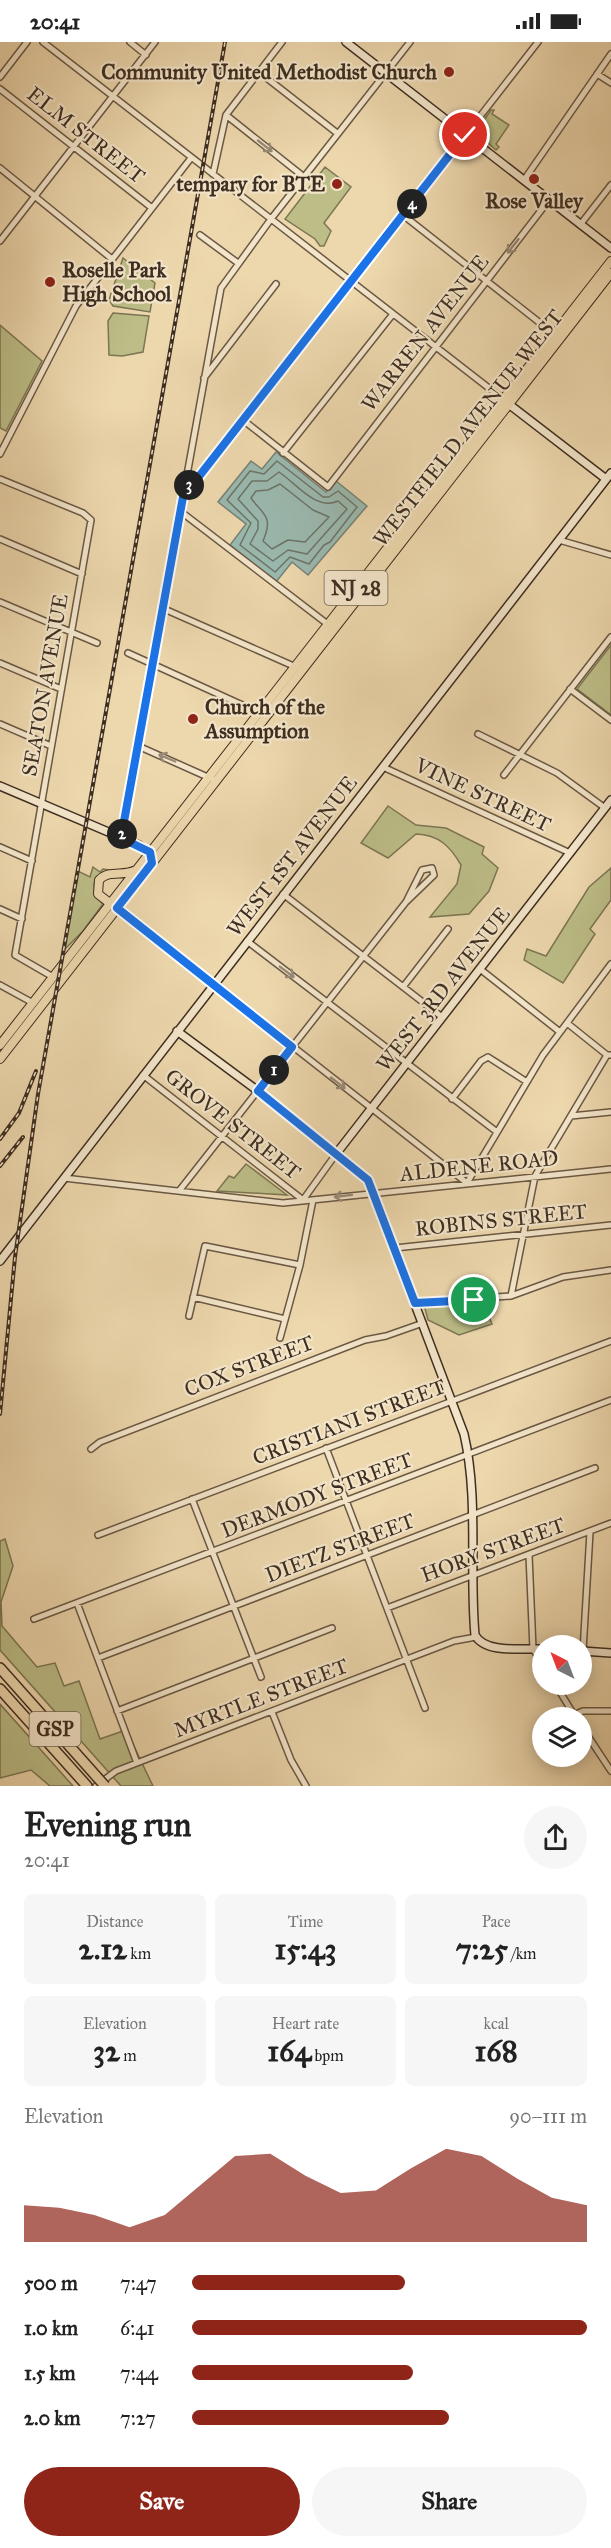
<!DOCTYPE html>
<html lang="en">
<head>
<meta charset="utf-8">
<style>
  body { margin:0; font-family:"IM FELL Great Primer",serif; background:#f6f6f6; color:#222; height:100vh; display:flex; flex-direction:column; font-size:22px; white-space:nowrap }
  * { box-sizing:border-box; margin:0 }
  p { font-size:20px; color:#767676 }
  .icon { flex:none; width:33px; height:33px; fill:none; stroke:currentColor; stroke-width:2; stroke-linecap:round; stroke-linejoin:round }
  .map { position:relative; height:1744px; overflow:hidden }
  .side { display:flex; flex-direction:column; background:#fff; flex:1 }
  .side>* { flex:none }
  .needle { width:39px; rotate:318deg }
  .controls { position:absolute; left:532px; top:1593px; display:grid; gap:12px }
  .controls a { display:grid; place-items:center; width:60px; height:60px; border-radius:50%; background:#fff; box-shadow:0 3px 15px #0003; font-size:30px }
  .pin { position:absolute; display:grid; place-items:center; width:51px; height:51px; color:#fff; margin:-26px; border:3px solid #fff; border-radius:50%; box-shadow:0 2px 6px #0007 }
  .km { position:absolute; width:30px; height:30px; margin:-15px; border-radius:50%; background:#222; color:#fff; font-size:16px; line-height:30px; text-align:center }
  .round { display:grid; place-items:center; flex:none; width:63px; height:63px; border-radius:32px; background:#f6f6f6 }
  .head { display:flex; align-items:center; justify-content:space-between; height:102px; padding:0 24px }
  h1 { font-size:33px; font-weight:700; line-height:45px }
  .metrics { display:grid; grid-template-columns:repeat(3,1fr); gap:9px; height:102px; padding:6px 24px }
  .metrics div { display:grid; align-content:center; border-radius:9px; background:#f6f6f6; text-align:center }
  .metrics b { font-size:30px; font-weight:700 }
  .metrics small { font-size:16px; font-weight:400 }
  .metrics p { font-size:16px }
  .chart { height:168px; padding:12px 24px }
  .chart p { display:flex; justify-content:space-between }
  .chart svg { width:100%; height:108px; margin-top:6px; fill:#8f2418; opacity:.7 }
  .button { display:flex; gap:12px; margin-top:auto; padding:12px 24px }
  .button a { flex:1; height:69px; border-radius:36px; background:#8f2418; color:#fff; font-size:24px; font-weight:700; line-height:69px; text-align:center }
  .button a+a { background:#f6f6f6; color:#222 }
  ul { padding:0 24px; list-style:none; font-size:20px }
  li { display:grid; grid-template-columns:96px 72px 1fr; align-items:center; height:45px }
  li i { height:15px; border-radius:8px; background:#8f2418 }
  .status { display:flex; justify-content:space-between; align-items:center; height:42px; padding:0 30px; background:#fff; direction:ltr }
  .status svg { height:16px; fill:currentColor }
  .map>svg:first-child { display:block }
</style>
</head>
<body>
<div class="status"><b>20:41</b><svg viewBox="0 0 49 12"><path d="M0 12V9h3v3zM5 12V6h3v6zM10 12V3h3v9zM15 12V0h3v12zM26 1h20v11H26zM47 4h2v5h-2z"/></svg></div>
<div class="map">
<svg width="611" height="1744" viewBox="0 0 611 1744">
  <rect width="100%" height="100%" fill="#edd7ad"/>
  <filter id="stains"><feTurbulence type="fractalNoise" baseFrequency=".00333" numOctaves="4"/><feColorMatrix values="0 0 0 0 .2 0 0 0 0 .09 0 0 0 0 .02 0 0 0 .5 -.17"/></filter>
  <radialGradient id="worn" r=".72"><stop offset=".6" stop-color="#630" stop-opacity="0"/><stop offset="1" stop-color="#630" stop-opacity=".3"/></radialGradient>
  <path fill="#bcbd87" stroke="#7d7654" stroke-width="1.5" d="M491,68H494L492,72L509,83L496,102L499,105L496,108L476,90Z
    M325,125L351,145L324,181L331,189L324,204H320L315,197L285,177Z
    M123,216L155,241L150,270L113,264L109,258Z
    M113,271L149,274L143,310L122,314L109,313L108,279Z
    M0,283L42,319L6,389L0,386Z
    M611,603V673L577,647Z
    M388,764L416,783L446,786L484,805L482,812L498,826L489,849L469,872L430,875L457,842L461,823C450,804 439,793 416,792L388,816L361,801Z
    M93,825L100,830L103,827L110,828L103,830L94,841L95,854L103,862L83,889L64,908L78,829L90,835Z
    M611,826V858L590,887L595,892L563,941L524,918L527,907L546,914L589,845Z
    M246,1122L287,1153L217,1149L229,1134L234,1136Z
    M483,1260L492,1282L459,1293L428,1278L424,1263Z
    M5,1497L13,1524L1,1560L2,1584L37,1625L55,1621L64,1644L79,1639L100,1697L126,1688L153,1744H121L0,1608V1499Z
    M0,1662L73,1744H50L31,1728L0,1736Z"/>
  <path fill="#9ab9af" stroke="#758176" stroke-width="1.5" d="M276,410L326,450L336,439L367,464L308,533L292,520L276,540L230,503L246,482L218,460L251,419L262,427Z"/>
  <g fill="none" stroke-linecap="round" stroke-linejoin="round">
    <path stroke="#6c7468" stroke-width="1.5" d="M277,419L323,455H329L338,449L357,465L330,500L324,503L309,522L290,515L275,530L240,503L251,481L227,458L250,429L264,432Z
      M279,430C297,442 316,469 338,459L347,467L307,512L288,508L273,519L250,502L258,487V479L238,457L252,439H267Z
      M280,442L313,468L329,475L305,500L288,498L272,507L263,499C274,474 263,473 251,456L256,449L268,448Z"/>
    <g stroke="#6a5844" stroke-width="8">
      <path id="street" d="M43,0L503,357
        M130,0L146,13
        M259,30L337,91
        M597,32L611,41
        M0,35L27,0
        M0,47L152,166
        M226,73L304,135
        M0,126L112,217
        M213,132L226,73L282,0
        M524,138L611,12
        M403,173L554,292
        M580,183L611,143
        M200,193L238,221
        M0,199L155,0
        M204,336L276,242
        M243,378L328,445L549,158
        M283,411L393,272
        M0,412L76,264L191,116
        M0,437L83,471L91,478L15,913L53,935
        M185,444L197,437L538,0
        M180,469L330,584
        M0,497L82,532
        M559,498L611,513
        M0,560L97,601
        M162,566L298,626
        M128,611L262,672
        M0,621L61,647
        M570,647L611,678
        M0,682L51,704
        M478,692L557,731L605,766
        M138,704L212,737
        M383,725L570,811
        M504,733L611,595
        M121,796L221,246L271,177L410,0
        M0,805L32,819
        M283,852L442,975
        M0,867L22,877
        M247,899L497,1090
        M480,927L560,990
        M213,942L467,1141L543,1013L611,922
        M0,943L33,961
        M403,945L448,887
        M567,981L607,1013
        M143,1033L303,1158L336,1112
        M452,1057L481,1019L488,1015L527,1040
        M571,1074L611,1070
        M64,1136L283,1161L611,1127
        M179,1149L406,860L434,833L432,826L422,828L406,860
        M395,1206L611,1183
        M511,1254L535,1134L607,1013H611
        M193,1255L285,1277
        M415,1261L511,1254L563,1235L611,1228
        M189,1274L205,1204L300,1223
        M280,1296L300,1223L313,1158
        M326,1406L425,1666
        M91,1407L100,1400L365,1298L386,1294L423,1281
        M192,1457L261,1635
        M98,1493L611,1299
        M529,1513L533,1607L543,1623
        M77,1561L137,1721
        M387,1566L611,1481
        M34,1577L611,1358
        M583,1609L590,1490
        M98,1616L595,1426
        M555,1642L576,1676
        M117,1669L332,1586
        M272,1670L291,1718L306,1744
        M567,1676L583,1669H611
        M582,1685L611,1729
        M96,1744L116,1729L454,1599L476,1595"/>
    </g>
    <g stroke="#3e2e21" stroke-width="10">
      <path id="secondary" d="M346,0L611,206
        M506,360L606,437
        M0,744L139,803L152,814
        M114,864L213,942
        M177,989L258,1049L368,1138L464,1392C479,1457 469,1527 475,1593C485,1612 523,1606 543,1607
        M336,1112L611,758
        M0,1219L611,431
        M582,1609L611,1611"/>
    </g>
    <g stroke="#3e2e21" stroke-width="10">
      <path id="primary" d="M111,862L98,852L99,838C110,827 123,835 136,828
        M0,1003L611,219
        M0,1017L611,231"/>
    </g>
    <g stroke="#3e2e21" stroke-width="12">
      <path id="highway" d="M0,1626L97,1735
        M0,1647L87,1744"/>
    </g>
    <use href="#street" stroke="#f3e5ca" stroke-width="5"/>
    <use href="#secondary" stroke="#f3e5ca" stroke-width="7"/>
    <use href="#primary" stroke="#edd7ad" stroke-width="8"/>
    <use href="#highway" stroke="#edd7ad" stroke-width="9"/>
    <g stroke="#3e2e21" stroke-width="4">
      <path id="rail" d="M0,1097L19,1071L36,1029
        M0,1124L23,1095
        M0,1372L15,1215L38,1052L225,0"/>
    </g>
    <use href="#rail" stroke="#f3e5ca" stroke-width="1.5" stroke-dasharray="4.5" stroke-linecap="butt"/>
    <g stroke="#3e2e21" stroke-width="12" stroke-linecap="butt">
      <path id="highway-bridge" d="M97,1735L105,1744"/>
    </g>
    <use href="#highway-bridge" stroke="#edd7ad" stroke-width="9"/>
  </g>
  <defs><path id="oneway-shaft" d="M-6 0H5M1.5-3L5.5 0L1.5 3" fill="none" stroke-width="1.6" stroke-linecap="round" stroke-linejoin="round" transform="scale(1.5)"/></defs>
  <g stroke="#988a76">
    <use href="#oneway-shaft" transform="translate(265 104) rotate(38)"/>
    <use href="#oneway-shaft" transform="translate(513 204) rotate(128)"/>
    <use href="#oneway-shaft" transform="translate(167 716) rotate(-157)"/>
    <use href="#oneway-shaft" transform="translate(287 930) rotate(37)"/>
    <use href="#oneway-shaft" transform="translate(338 1041) rotate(38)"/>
    <use href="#oneway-shaft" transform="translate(343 1154) rotate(173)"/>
  </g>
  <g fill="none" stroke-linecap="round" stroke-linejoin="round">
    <g stroke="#fff" stroke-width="12">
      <path id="route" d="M465,93L197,437L185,444L121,796L150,810L152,821L117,866L292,1005L258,1049L368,1138L415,1261L474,1258"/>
    </g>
    <use href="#route" stroke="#1a73e8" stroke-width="8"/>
  </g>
  <g fill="#8f2418" stroke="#f3e5ca" stroke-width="2">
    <circle cx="449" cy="30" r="6"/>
    <circle cx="534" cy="137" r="6"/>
    <circle cx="337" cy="142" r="6"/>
    <circle cx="50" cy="240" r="6"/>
    <circle cx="193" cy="677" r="6"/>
  </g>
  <g text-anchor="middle" stroke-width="4.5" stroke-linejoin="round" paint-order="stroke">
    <g fill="#f3e5ca" stroke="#746554" stroke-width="1.5">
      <rect x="324.5" y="529" width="63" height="34" rx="4.5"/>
      <rect x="29.5" y="1670" width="51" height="34" rx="4.5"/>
    </g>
    <g font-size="20" font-weight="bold" fill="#3e2e21">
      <text x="356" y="553">NJ 28</text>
      <text x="55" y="1694">GSP</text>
    </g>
    <g font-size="21" font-weight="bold" fill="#3e2e21" stroke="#f3e5ca" text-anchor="end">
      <text x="437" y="37">Community United Methodist Church</text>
      <text x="325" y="149">tempary for BTE</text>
      <text x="534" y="166" text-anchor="middle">Rose Valley</text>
      <text x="62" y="235" text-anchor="start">Roselle Park<tspan x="62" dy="24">High School</tspan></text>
      <text x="205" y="672" text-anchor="start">Church of the<tspan x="205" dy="24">Assumption</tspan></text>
    </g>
    <g font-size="21" fill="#3e2e21" stroke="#f3e5ca">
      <text transform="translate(86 93) rotate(38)" y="7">ELM STREET</text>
      <text transform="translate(425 291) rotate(-52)" y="7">WARREN AVENUE</text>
      <text transform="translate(468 386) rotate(-52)" y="7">WESTFIELD AVENUE WEST</text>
      <text transform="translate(45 643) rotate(-80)" y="7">SEATON AVENUE</text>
      <text transform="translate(483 753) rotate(25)" y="7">VINE STREET</text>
      <text transform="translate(292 814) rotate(-52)" y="7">WEST 1ST AVENUE</text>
      <text transform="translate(443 947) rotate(-52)" y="7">WEST 3RD AVENUE</text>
      <text transform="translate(233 1082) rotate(38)" y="7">GROVE STREET</text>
      <text transform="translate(479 1124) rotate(-6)" y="7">ALDENE ROAD</text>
      <text transform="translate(501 1178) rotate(-6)" y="7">ROBINS STREET</text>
      <text transform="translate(249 1324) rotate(-21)" y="7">COX STREET</text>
      <text transform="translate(349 1380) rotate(-21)" y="7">CRISTIANI STREET</text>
      <text transform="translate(317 1453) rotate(-21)" y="7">DERMODY STREET</text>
      <text transform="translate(340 1506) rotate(-21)" y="7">DIETZ STREET</text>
      <text transform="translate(493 1508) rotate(-20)" y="7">HORY STREET</text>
      <text transform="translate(261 1656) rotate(-21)" y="7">MYRTLE STREET</text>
    </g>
  </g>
  <rect width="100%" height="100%" filter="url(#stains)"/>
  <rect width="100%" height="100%" fill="url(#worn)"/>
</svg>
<div class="controls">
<a><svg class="needle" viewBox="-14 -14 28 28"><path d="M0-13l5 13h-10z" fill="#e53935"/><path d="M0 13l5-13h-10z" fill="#767676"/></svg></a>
<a><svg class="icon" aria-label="layers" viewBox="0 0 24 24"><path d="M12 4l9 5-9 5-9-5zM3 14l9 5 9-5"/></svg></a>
</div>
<div class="pin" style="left:474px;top:1258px;background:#1e9e55"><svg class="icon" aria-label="arrive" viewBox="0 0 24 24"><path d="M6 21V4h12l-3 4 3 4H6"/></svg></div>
<div class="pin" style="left:465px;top:93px;background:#d93025"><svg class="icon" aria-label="check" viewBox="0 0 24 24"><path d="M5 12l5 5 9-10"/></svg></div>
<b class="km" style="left:274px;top:1028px">1</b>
<b class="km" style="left:122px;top:792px">2</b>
<b class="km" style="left:189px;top:443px">3</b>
<b class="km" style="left:412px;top:162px">4</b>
</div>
<section class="side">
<div class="head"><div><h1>Evening run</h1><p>20:41</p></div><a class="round"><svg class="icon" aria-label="share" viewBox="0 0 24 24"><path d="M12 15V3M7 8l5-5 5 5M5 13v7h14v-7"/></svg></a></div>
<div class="metrics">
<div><p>Distance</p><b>2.12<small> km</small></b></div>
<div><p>Time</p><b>15:43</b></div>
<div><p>Pace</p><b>7:25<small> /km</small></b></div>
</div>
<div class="metrics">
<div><p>Elevation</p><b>32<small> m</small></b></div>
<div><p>Heart rate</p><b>164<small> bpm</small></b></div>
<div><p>kcal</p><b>168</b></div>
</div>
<div class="chart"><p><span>Elevation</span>90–111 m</p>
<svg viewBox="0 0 160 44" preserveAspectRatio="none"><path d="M0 44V29L10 30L20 33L30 38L40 33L50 21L60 9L70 8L80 17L90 24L100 23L110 14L120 6L130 9L140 18L150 26L160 29V44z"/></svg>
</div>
<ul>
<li><b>500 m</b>7:47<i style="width:54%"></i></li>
<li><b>1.0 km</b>6:41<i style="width:100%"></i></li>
<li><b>1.5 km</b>7:44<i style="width:56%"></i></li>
<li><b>2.0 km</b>7:27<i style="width:65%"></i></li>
</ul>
<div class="button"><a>Save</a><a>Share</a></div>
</section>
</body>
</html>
